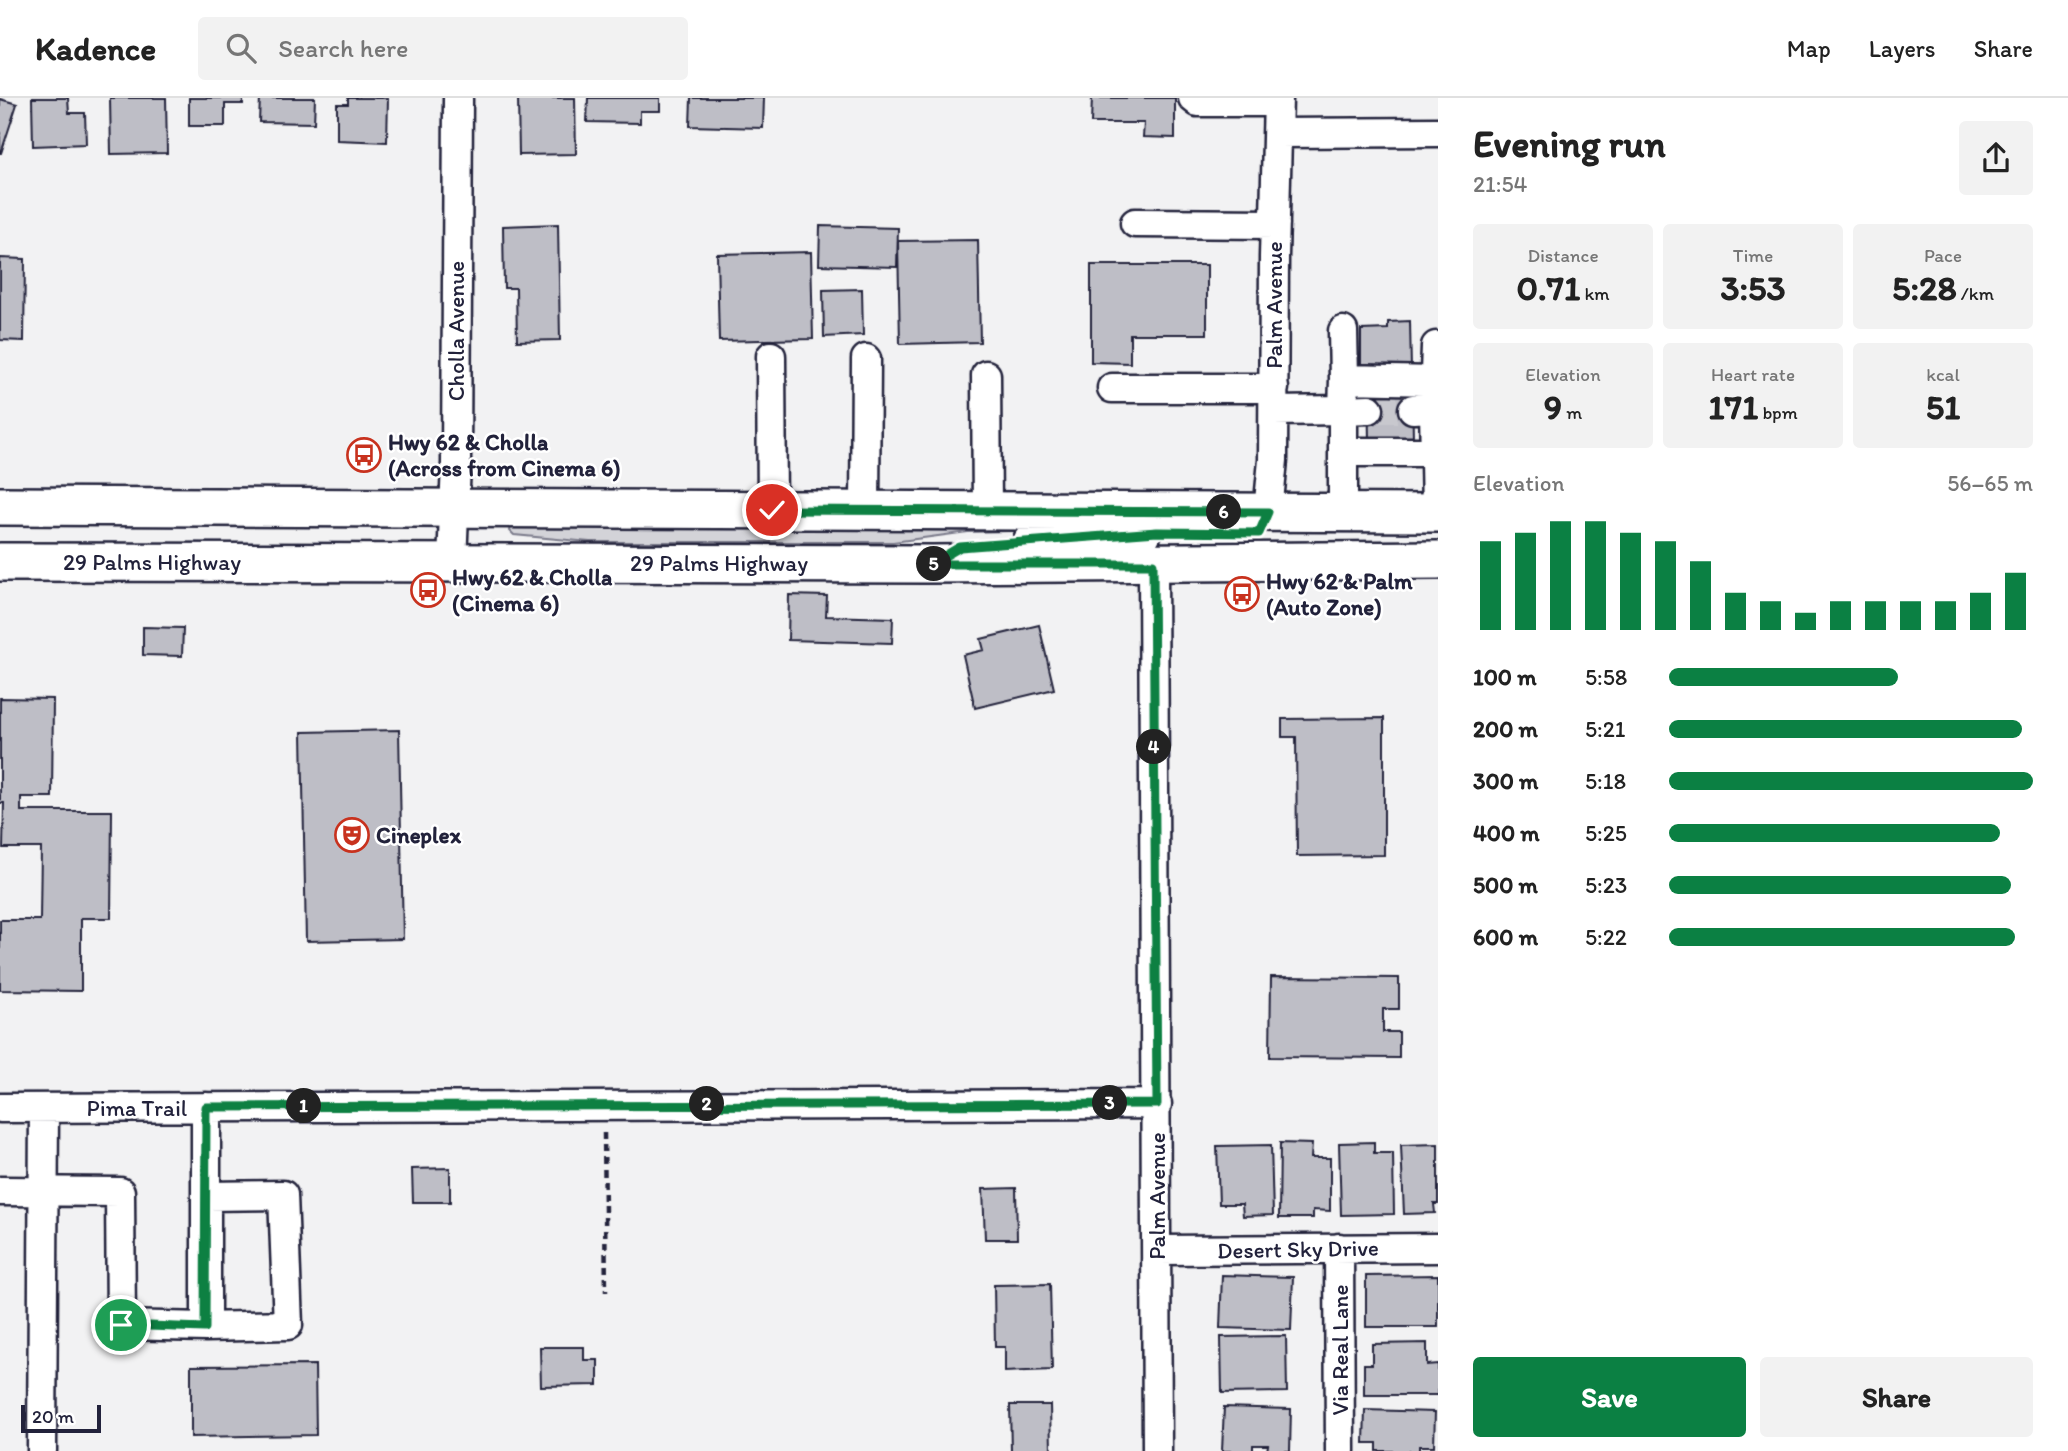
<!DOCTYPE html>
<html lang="en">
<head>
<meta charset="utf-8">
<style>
  body { margin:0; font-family:Itim,sans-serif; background:#f2f2f2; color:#222; height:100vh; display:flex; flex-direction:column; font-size:26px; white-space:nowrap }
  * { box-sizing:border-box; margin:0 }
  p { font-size:23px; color:#767676 }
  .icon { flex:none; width:38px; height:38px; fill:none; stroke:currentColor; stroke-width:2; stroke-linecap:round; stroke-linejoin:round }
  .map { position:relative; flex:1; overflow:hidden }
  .details { display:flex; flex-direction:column; background:#fff; width:630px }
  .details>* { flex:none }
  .scale { position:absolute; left:21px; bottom:18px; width:80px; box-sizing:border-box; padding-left:7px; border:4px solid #22223b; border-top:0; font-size:19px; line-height:24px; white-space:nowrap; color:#22223b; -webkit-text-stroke:5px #fff; paint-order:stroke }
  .pin { position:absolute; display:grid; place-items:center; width:60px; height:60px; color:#fff; margin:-30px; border:4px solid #fff; border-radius:50%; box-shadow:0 2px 7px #0007 }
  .km { position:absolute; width:35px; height:35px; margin:-18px; border-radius:50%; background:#222; color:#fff; font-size:19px; line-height:35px; text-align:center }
  .round { display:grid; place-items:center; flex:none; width:74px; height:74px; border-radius:7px; background:#f2f2f2 }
  .summary { display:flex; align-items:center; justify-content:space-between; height:119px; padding:0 35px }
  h1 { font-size:38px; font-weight:700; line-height:52px }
  .stats { display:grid; grid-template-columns:repeat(3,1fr); gap:10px; height:119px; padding:7px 35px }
  .stats div { display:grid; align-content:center; border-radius:7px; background:#f2f2f2; text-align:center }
  .stats b { font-size:35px; font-weight:700 }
  .stats small { font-size:19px; font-weight:400 }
  .stats p { font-size:19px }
  .chart { height:196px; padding:14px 35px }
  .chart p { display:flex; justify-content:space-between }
  .chart svg { width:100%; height:126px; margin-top:7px; stroke:#0b8043; stroke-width:6 }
  .button { display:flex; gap:14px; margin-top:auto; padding:14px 35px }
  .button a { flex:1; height:80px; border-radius:7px; background:#0b8043; color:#fff; font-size:28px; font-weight:700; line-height:80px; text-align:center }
  .button a+a { background:#f2f2f2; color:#222 }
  ul { padding:0 35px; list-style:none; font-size:23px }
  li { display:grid; grid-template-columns:112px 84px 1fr; align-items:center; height:52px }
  li i { height:18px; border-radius:9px; background:#0b8043 }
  header { display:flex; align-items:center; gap:42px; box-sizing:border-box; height:98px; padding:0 35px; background:#fff; border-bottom:2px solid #e0e0e0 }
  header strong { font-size:33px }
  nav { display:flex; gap:38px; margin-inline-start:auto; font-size:24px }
  .search { width:490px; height:63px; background:#f2f2f2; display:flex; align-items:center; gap:18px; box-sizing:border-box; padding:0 24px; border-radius:7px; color:#767676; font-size:26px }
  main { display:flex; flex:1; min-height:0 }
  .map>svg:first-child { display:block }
</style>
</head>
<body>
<header>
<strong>Kadence</strong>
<div class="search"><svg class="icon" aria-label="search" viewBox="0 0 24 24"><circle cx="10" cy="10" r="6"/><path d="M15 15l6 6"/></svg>Search here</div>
<nav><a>Map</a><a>Layers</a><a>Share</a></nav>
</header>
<main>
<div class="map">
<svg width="1438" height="1353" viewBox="0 0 1438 1353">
  <rect width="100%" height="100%" fill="#f2f2f3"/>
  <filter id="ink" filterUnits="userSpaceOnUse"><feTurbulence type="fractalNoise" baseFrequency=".0143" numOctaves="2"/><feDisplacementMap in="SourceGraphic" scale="14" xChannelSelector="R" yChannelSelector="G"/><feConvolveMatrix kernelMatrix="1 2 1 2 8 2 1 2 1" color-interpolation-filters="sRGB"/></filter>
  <g filter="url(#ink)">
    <path fill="#d3d3d8" stroke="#7a7a8a" stroke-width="2" d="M511,427L1121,431L968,434L893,444H590L514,437L510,433Z"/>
    <path fill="#bebec6" stroke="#22223b" stroke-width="2" d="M32,0H68L69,15H85L86,46L33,48Z
      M110,0H166L167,55L111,56Z
      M189,0H243V6H225V28H189Z
      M260,0H315L314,25L259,24Z
      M348,0H388L387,44L337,42V6H348Z
      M518,0H575L576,56L519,57Z
      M588,0H660V13H640V25L587,24Z
      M691,0H764L763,30L690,28Z
      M1092,0H1175V40L1143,39L1144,25H1091Z
      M0,1L17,6L1,55H0Z
      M558,126L560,242L517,243L516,190H504L503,128Z
      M820,128L898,130L897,169L819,167Z
      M978,142L980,244L900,246L898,143Z
      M811,154L813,241L719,243L717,156Z
      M0,160L25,161L24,243L0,242Z
      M1091,167H1207V236H1130V265L1091,264Z
      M862,191L863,237L824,239L823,192Z
      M1410,223L1411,272L1361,273V232L1388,231V224Z
      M1412,285L1413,343L1369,344L1368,286Z
      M789,497L827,498L826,518L893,520L892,545L788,542Z
      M1039,527L1054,591L975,610L963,557L984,552L981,541Z
      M143,529L183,530L182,558L143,557Z
      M0,600L53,601L52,699H21V713H112L111,820H81V893L0,892V822H40L41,750H3L4,705H0Z
      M1384,620V757L1297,758L1296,639H1282V621Z
      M399,632L403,841L306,843L302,634Z
      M1271,879L1399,880V911H1383V934H1399V960L1270,959Z
      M1374,1044V1055H1393L1394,1116L1341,1117L1339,1045Z
      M1280,1045L1312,1046L1311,1060H1330V1113L1313,1112V1120H1279Z
      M1438,1046V1106H1434L1435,1115L1404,1116L1401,1047Z
      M1271,1047L1273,1117L1243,1118L1242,1106H1219L1217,1048Z
      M450,1070V1104H413L412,1071Z
      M1016,1090L1017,1141H985L983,1091Z
      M1222,1177L1293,1179L1291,1232L1220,1230Z
      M1438,1177V1229H1366V1178Z
      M1050,1186L1052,1272L1005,1274V1249H995L994,1187Z
      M1286,1238L1287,1294L1222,1295L1221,1239Z
      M1427,1245V1267L1438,1266V1297H1364V1266H1372V1246Z
      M540,1249H584V1262H598V1287L541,1288Z
      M315,1267L316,1337L191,1339V1268Z
      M1010,1307H1050L1051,1353H1011Z
      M1224,1309L1291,1311L1290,1353H1267L1268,1347H1253V1353H1222Z
      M1365,1312L1435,1314L1434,1348H1419V1353H1377V1345H1364Z"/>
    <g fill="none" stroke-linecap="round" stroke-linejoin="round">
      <path stroke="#c8c8ce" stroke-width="28" stroke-dasharray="28 14" stroke-linecap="butt" d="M1369,311H1413"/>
      <g stroke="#22223b" stroke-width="33">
        <path id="minor" d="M1193,0L1198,4H1278
          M1278,35L1438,34
          M1135,125L1275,126
          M1343,233L1344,281
          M771,258L772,412
          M986,277L987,413
          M1112,290H1274
          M1434,302L1436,248
          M1369,311L1343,312L1344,281L1435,283
          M1413,311L1434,310L1436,415
          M1274,313L1343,312V414
          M1343,354H1435
          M865,412L866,261
          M1268,414L1273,362L1274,159L1278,0
          M452,465L456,365L458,0
          M1153,466L1157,1353
          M0,1010L1157,1006
          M0,1093L120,1094L121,1227L206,1229
          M206,1098L283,1097L288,1227L206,1229V1009
          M1339,1150L1340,1353
          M1158,1152L1438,1150
          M42,1353L44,1010"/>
      </g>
      <g stroke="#22223b" stroke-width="42">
        <path id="major" d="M0,408L1438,415
          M1032,444L1142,435
          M0,464L931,466L1438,462"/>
      </g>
      <path stroke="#22223b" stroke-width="4.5" stroke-dasharray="7 5" stroke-linecap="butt" d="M604,1035L606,1194"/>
      <use href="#minor" stroke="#fff" stroke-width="28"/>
      <use href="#major" stroke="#fff" stroke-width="37"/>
    </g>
  </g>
  <g fill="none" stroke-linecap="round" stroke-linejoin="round" filter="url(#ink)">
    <g stroke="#fff" stroke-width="14">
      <path id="route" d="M121,1227L205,1230L206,1009L1157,1006L1153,466H931L960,449L1157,434L1259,435L1268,414L772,412"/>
    </g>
    <use href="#route" stroke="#0b8043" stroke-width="9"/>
  </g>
  <defs>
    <g id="bus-ring" transform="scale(1.75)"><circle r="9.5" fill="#fff" stroke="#c8321e" stroke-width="1.5"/><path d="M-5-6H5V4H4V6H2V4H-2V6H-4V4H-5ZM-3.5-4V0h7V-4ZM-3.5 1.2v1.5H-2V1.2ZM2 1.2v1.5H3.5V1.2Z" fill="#c8321e"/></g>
    <g id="theatre-ring" transform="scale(1.75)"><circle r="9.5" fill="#fff" stroke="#c8321e" stroke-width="1.5"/><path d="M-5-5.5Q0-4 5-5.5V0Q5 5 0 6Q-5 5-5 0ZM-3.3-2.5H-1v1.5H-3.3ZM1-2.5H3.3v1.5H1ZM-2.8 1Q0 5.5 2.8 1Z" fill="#c8321e"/></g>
  </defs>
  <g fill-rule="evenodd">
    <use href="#bus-ring" x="364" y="357"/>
    <use href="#bus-ring" x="428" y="492"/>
    <use href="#bus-ring" x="1242" y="496"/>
    <use href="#theatre-ring" x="352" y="737"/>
  </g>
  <g text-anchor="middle" stroke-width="5" stroke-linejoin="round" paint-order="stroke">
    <g font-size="23" fill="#22223b" stroke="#fff">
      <text transform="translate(1274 207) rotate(-90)" y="8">Palm Avenue</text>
      <text transform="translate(456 233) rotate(-90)" y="8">Cholla Avenue</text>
      <text x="152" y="472">29 Palms Highway</text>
      <text x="719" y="473">29 Palms Highway</text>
      <text x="137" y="1018">Pima Trail</text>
      <text transform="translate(1157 1098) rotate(-90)" y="8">Palm Avenue</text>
      <text transform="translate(1298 1151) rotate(-1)" y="8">Desert Sky Drive</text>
      <text transform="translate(1340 1252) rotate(-90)" y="8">Via Real Lane</text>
    </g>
    <g font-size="23" font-weight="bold" fill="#22223b" stroke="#fff" text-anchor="start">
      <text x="388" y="352">Hwy 62 &amp; Cholla<tspan x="388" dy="26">(Across from Cinema 6)</tspan></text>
      <text x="452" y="487">Hwy 62 &amp; Cholla<tspan x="452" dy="26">(Cinema 6)</tspan></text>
      <text x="1266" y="491">Hwy 62 &amp; Palm<tspan x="1266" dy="26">(Auto Zone)</tspan></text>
      <text x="376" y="745">Cineplex</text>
    </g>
  </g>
</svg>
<div class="scale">20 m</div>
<div class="pin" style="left:121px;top:1227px;background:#1e9e55"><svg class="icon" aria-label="arrive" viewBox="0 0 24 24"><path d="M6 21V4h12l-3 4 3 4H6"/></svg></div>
<div class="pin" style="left:772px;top:412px;background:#d93025"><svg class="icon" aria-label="check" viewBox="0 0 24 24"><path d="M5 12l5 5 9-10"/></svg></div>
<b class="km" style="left:304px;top:1008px">1</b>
<b class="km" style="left:707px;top:1006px">2</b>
<b class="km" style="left:1110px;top:1005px">3</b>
<b class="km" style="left:1154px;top:649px">4</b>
<b class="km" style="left:934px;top:466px">5</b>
<b class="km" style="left:1224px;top:414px">6</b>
</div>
<section class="details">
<div class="summary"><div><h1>Evening run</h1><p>21:54</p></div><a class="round"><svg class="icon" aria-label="share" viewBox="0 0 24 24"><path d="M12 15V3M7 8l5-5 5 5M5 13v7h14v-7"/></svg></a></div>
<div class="stats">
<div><p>Distance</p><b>0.71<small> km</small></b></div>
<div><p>Time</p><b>3:53</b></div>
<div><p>Pace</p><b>5:28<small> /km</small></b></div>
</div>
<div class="stats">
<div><p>Elevation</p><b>9<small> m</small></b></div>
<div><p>Heart rate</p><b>171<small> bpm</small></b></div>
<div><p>kcal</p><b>51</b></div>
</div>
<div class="chart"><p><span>Elevation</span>56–65 m</p>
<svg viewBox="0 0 160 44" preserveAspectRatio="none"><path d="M5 44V13M15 44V10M25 44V6M35 44V6M45 44V10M55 44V13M65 44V20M75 44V31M85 44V34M95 44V38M105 44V34M115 44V34M125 44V34M135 44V34M145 44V31M155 44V24"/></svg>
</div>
<ul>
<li><b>100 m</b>5:58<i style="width:63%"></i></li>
<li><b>200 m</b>5:21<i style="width:97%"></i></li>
<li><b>300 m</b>5:18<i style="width:100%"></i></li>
<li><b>400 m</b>5:25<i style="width:91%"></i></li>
<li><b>500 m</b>5:23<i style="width:94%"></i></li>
<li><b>600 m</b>5:22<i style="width:95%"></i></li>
</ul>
<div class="button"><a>Save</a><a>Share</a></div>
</section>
</main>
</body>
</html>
